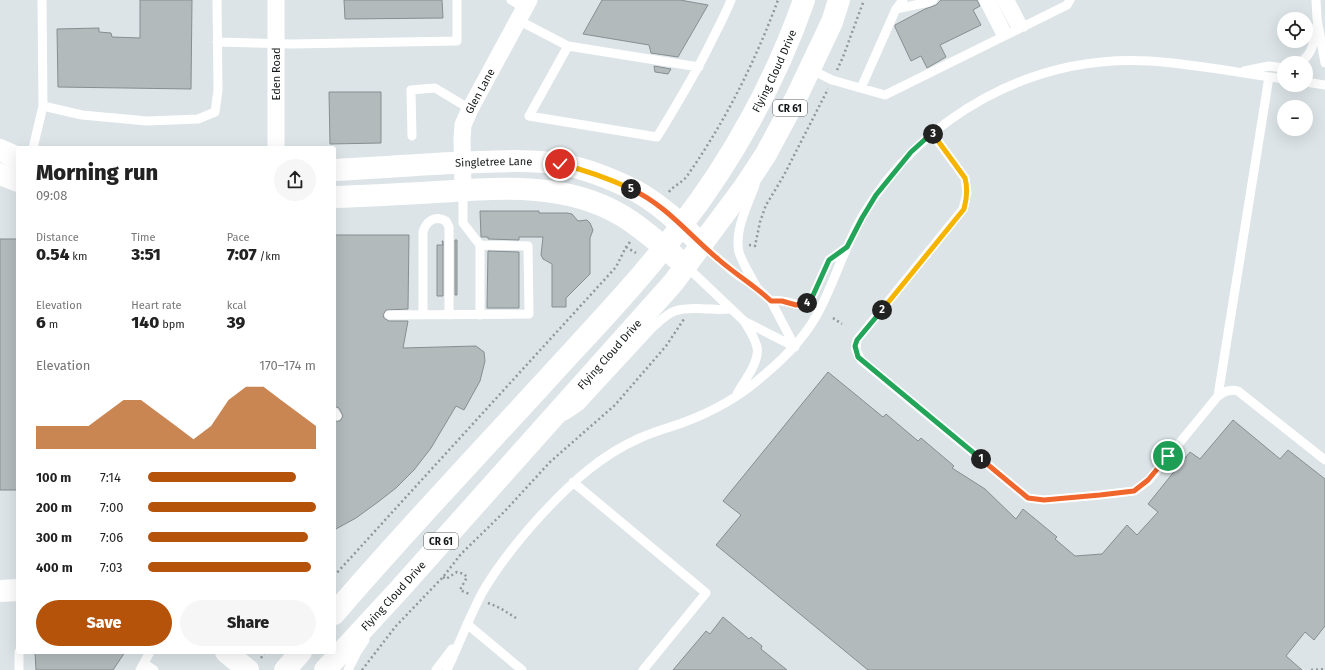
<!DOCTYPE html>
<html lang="en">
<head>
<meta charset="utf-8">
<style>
  body { margin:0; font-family:"Fira Sans",sans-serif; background:#f6f6f6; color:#222; height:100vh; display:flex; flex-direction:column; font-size:15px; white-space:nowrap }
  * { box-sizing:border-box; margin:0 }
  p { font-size:13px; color:#767676 }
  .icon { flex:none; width:22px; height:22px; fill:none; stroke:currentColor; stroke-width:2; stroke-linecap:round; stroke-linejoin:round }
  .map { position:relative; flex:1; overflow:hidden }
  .drawer { position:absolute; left:16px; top:146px; width:320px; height:508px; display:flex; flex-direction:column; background:#fff; border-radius:4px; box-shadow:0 4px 16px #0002 }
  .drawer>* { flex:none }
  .buttons { position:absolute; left:1277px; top:12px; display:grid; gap:8px }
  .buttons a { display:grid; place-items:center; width:36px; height:36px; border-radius:50%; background:#fff; box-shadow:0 4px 16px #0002; font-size:20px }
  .pin { position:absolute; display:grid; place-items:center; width:34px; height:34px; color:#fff; margin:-17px; border:2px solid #fff; border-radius:50%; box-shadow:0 1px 4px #0007 }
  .km { position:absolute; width:20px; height:20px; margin:-10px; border-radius:50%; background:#222; color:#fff; font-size:11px; line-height:20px; text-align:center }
  .round { display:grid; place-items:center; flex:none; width:42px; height:42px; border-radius:21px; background:#f6f6f6 }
  .overview { display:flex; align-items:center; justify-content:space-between; height:68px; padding:0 20px }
  h1 { font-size:22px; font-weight:800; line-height:30px }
  .metrics { display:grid; grid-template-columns:repeat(3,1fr); gap:6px; height:68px; padding:4px 20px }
  .metrics div { display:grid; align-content:center }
  .metrics b { font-size:17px; font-weight:800 }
  .metrics small { font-size:11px; font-weight:400 }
  .metrics p { font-size:11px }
  .chart { height:112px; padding:8px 20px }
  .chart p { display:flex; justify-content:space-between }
  .chart svg { width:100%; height:72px; margin-top:4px; fill:#b45309; opacity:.7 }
  .button { display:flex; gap:8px; margin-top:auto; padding:8px 20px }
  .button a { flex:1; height:46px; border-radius:24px; background:#b45309; color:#fff; font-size:16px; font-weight:800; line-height:46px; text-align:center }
  .button a+a { background:#f6f6f6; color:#222 }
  ul { padding:0 20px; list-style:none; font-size:13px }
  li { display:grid; grid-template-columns:64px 48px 1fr; align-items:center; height:30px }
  li i { height:10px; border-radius:5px; background:#b45309 }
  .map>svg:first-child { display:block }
</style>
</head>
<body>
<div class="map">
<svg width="1325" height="670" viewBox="0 0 1325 670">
  <rect width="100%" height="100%" fill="#dce4e7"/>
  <path fill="#b2babc" stroke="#878e91" d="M140,0H192L191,89L58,87L57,29L99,28V32L111,33L112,37L140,38Z
    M344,0H442L443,18L345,19Z
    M602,0H680L708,5L678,57L651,53L649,45L583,34Z
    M941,0H977L980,6L973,10L981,25L940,45L946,57L927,68L921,56L911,61L895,27V25L925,9L936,5Z
    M654,66L671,69L668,74L655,72Z
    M329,92H381V143L330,144Z
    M480,211H539V213H567L572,214L578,221L587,220L590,223L593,230L590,238V274L566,298V307H552V264L543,259L541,255L543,237H519V240L488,239V237H481Z
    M334,235H409L408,309L386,310L383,315L384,318L389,321H408L403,348L476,346L484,352L485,361L480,381L464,410L456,406L431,448L414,470L396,488L378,502L356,518L334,530V421H340L343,416L339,408L334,406Z
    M0,239H18V490H0Z
    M455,240H457V295H455Z
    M442,241H443V296H437V245H443Z
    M488,251L519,252V308H487Z
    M828,372L883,417L886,414L918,441L921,438L954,466L952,468L985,489L1016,519L1023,509L1057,537L1055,539L1075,556L1102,554L1127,525L1137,535L1158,512L1148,504L1190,452L1200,459L1233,420L1280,459L1288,450L1325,479V626L1314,640L1305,632L1286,656L1302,670H868L716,545L741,515L723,501Z
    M723,617L749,639L751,637L762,646L761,649L787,670H673L706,631L710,634Z
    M35,652H125L113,670H36Z"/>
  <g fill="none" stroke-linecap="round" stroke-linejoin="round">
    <path stroke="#91979a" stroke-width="2.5" stroke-dasharray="2 3" stroke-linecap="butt" d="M837,70L843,57L864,0
      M669,192C673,186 682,183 687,176C725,122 755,62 778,0
      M749,245L755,246L760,222L766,205L783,177L828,89
      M626,247L636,253
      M833,318L842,324
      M334,576L616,267L626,247L630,242
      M443,577L446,579L457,572L464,574L467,577L460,590L469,594
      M488,603L500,608L516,618
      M261,658L265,652
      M362,670L396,626L443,577L461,554L505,511L550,462L615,405L666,346L684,319
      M1311,670L1325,669"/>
    <path stroke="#fff" stroke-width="9" d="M511,0L524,8
      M983,0L1002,37
      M991,0L1008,34
      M1001,0L1017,30
      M1010,0L1024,27
      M1316,0L1317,19L1325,63
      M896,9L929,2L933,0
      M518,20L568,46L529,116L657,137C676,106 695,75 711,42C718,28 725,15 731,0
      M217,42L292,44L457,41V0
      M568,46L699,67
      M1299,63C1313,55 1314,41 1316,27
      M810,69L832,80L885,95L1067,5L1070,0
      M1244,71L1269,66L1284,68
      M1306,82L1325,85
      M861,88L896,9L903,0
      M43,106L82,115L147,121L198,119L215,112L218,90L217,0
      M932,133L965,178L967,193L963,209L857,340L856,350L861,360L1022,493L1028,498L1044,500L1100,495L1134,491L1149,480L1218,396C1225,391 1230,389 1238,391L1325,460
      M412,136L411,90L435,88L470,109
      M33,148L43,106L42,0
      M755,185C748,205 734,230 739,252C743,265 751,276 757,288
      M463,190V223L480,245V315
      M702,245L736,274L757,288L771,301L795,347
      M686,266L744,321L795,347
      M771,301C774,301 778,300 781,301C794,302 797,308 810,302L829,260L846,248
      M389,315L529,314L528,246L480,245
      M423,315V232C426,221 435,215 446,221L449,227V315
      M737,394C744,381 760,362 757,347C755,338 749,329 744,321
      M1218,396L1269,77
      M334,412L337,416
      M565,416L580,406L652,328C659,322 666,314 675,311C687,307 699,309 712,309C718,310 724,309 730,309
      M573,482L706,593L643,670
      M467,624L522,670
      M19,652V670
      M145,664L154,670
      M140,670L150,652
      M348,670L357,652L365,640
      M436,670L452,649
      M447,670C459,644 469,618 482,593C499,564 520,538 543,513C572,482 601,455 640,438C653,432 668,428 682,423C712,412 741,396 764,375C787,356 808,334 821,307C836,277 846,244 863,215C923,115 1033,54 1150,61C1195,64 1240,73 1284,79"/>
    <g stroke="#fff" stroke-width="17">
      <path d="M276,148V0"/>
      <path id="s1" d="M463,190L462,139L463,125L470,109L529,0"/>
    </g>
    <g stroke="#fff" stroke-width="22">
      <path d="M0,150L18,158"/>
      <path id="s2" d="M334,170C383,168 431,163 480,162C506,161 533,160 559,164C586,168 612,179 636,191C661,205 682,225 702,245"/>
      <path d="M0,174L18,181"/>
      <path d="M334,197C368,196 403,194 437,192C500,188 565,182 621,215C645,229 665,249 686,266"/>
      <path d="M0,591L18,590"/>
      <path d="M226,652L248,670"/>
    </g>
    <g stroke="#fff" stroke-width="22">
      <path id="s3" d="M334,614C400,537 470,463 539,388C587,335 638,283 681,226C733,159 776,80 804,0"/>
      <path d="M285,670L301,652"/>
      <path id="s4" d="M325,670L398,591L673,283L745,186L766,154L796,98L832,22L839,0"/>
    </g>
  </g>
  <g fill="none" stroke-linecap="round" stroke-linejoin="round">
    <g stroke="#fff" stroke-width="8">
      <path id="split-1" d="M981,459L1028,498L1044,500L1100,495L1134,491L1148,480L1168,456"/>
    </g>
    <g stroke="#fff" stroke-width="8">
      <path id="split-2" d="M882,310L857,340L855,346L858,357L981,459"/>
    </g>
    <g stroke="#fff" stroke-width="8">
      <path id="split-3" d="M882,310L964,209C967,198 968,189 965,178L933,134"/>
    </g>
    <g stroke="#fff" stroke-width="8">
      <path id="split-4" d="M807,303L810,302L829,260L847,247L862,218L876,195L911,152L932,133L933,134"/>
    </g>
    <g stroke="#fff" stroke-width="8">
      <path id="split-5" d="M631,189C666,205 689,235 718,259C735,274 754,285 771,301H782L796,305L807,303"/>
    </g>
    <g stroke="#fff" stroke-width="8">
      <path id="split-6" d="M560,164C585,170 608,178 631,189"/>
    </g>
    <use href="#split-1" stroke="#f0652b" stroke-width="5"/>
    <use href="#split-2" stroke="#22a559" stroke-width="5"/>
    <use href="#split-3" stroke="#f5b400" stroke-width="5"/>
    <use href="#split-4" stroke="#22a559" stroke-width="5"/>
    <use href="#split-5" stroke="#f0652b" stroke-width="5"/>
    <use href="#split-6" stroke="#f5b400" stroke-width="5"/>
  </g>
  <g text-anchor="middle" stroke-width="4" stroke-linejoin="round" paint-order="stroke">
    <g fill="#fff" stroke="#5a5d5d" stroke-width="1">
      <rect x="773" y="100" width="34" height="16" rx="3"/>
      <rect x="424" y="533" width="34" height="16" rx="3"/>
    </g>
    <g font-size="10" font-weight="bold" fill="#141718">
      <text x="790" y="112">CR 61</text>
      <text x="441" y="545">CR 61</text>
    </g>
    <g font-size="11" fill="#141718" stroke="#fff">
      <text dy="4" stroke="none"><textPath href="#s3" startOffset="702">Flying Cloud Drive</textPath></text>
      <text transform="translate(276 74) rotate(-90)" y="4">Eden Road</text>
      <text dy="4" stroke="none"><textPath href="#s1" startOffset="103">Glen Lane</textPath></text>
      <text dy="4" stroke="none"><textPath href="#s2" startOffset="160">Singletree Lane</textPath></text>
      <text dy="4" stroke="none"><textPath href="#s4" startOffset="425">Flying Cloud Drive</textPath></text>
      <text dy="4" stroke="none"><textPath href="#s4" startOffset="101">Flying Cloud Drive</textPath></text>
    </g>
  </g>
</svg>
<div class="buttons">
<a><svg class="icon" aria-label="locate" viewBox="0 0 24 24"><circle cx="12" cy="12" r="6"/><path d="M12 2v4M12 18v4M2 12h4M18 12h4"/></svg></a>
<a>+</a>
<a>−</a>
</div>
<div class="pin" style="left:1168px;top:456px;background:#1e9e55"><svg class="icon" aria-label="arrive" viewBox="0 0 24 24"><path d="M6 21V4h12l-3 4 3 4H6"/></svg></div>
<div class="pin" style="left:560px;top:164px;background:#d93025"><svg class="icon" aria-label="check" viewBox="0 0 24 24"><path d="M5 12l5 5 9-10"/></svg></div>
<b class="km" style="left:981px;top:459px">1</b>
<b class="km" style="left:882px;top:310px">2</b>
<b class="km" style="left:933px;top:134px">3</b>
<b class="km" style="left:807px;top:303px">4</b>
<b class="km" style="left:631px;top:189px">5</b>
<section class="drawer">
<div class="overview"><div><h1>Morning run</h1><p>09:08</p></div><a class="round"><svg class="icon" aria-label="share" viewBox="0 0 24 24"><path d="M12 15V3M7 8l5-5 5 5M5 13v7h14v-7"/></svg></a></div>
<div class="metrics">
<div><p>Distance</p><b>0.54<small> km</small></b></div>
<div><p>Time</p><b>3:51</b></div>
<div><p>Pace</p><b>7:07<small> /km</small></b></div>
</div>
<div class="metrics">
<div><p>Elevation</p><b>6<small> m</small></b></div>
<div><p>Heart rate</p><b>140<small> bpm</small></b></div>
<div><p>kcal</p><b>39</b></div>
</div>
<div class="chart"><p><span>Elevation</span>170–174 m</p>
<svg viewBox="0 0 160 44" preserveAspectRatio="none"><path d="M0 44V30L10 30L20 30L30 30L40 22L50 14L60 14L70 22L80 30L90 38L100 30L110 14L120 6L130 6L140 14L150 22L160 30V44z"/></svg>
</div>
<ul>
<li><b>100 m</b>7:14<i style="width:88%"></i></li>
<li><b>200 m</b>7:00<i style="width:100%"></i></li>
<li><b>300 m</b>7:06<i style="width:95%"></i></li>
<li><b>400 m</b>7:03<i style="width:97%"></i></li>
</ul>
<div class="button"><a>Save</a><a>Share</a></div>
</section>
</div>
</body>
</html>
